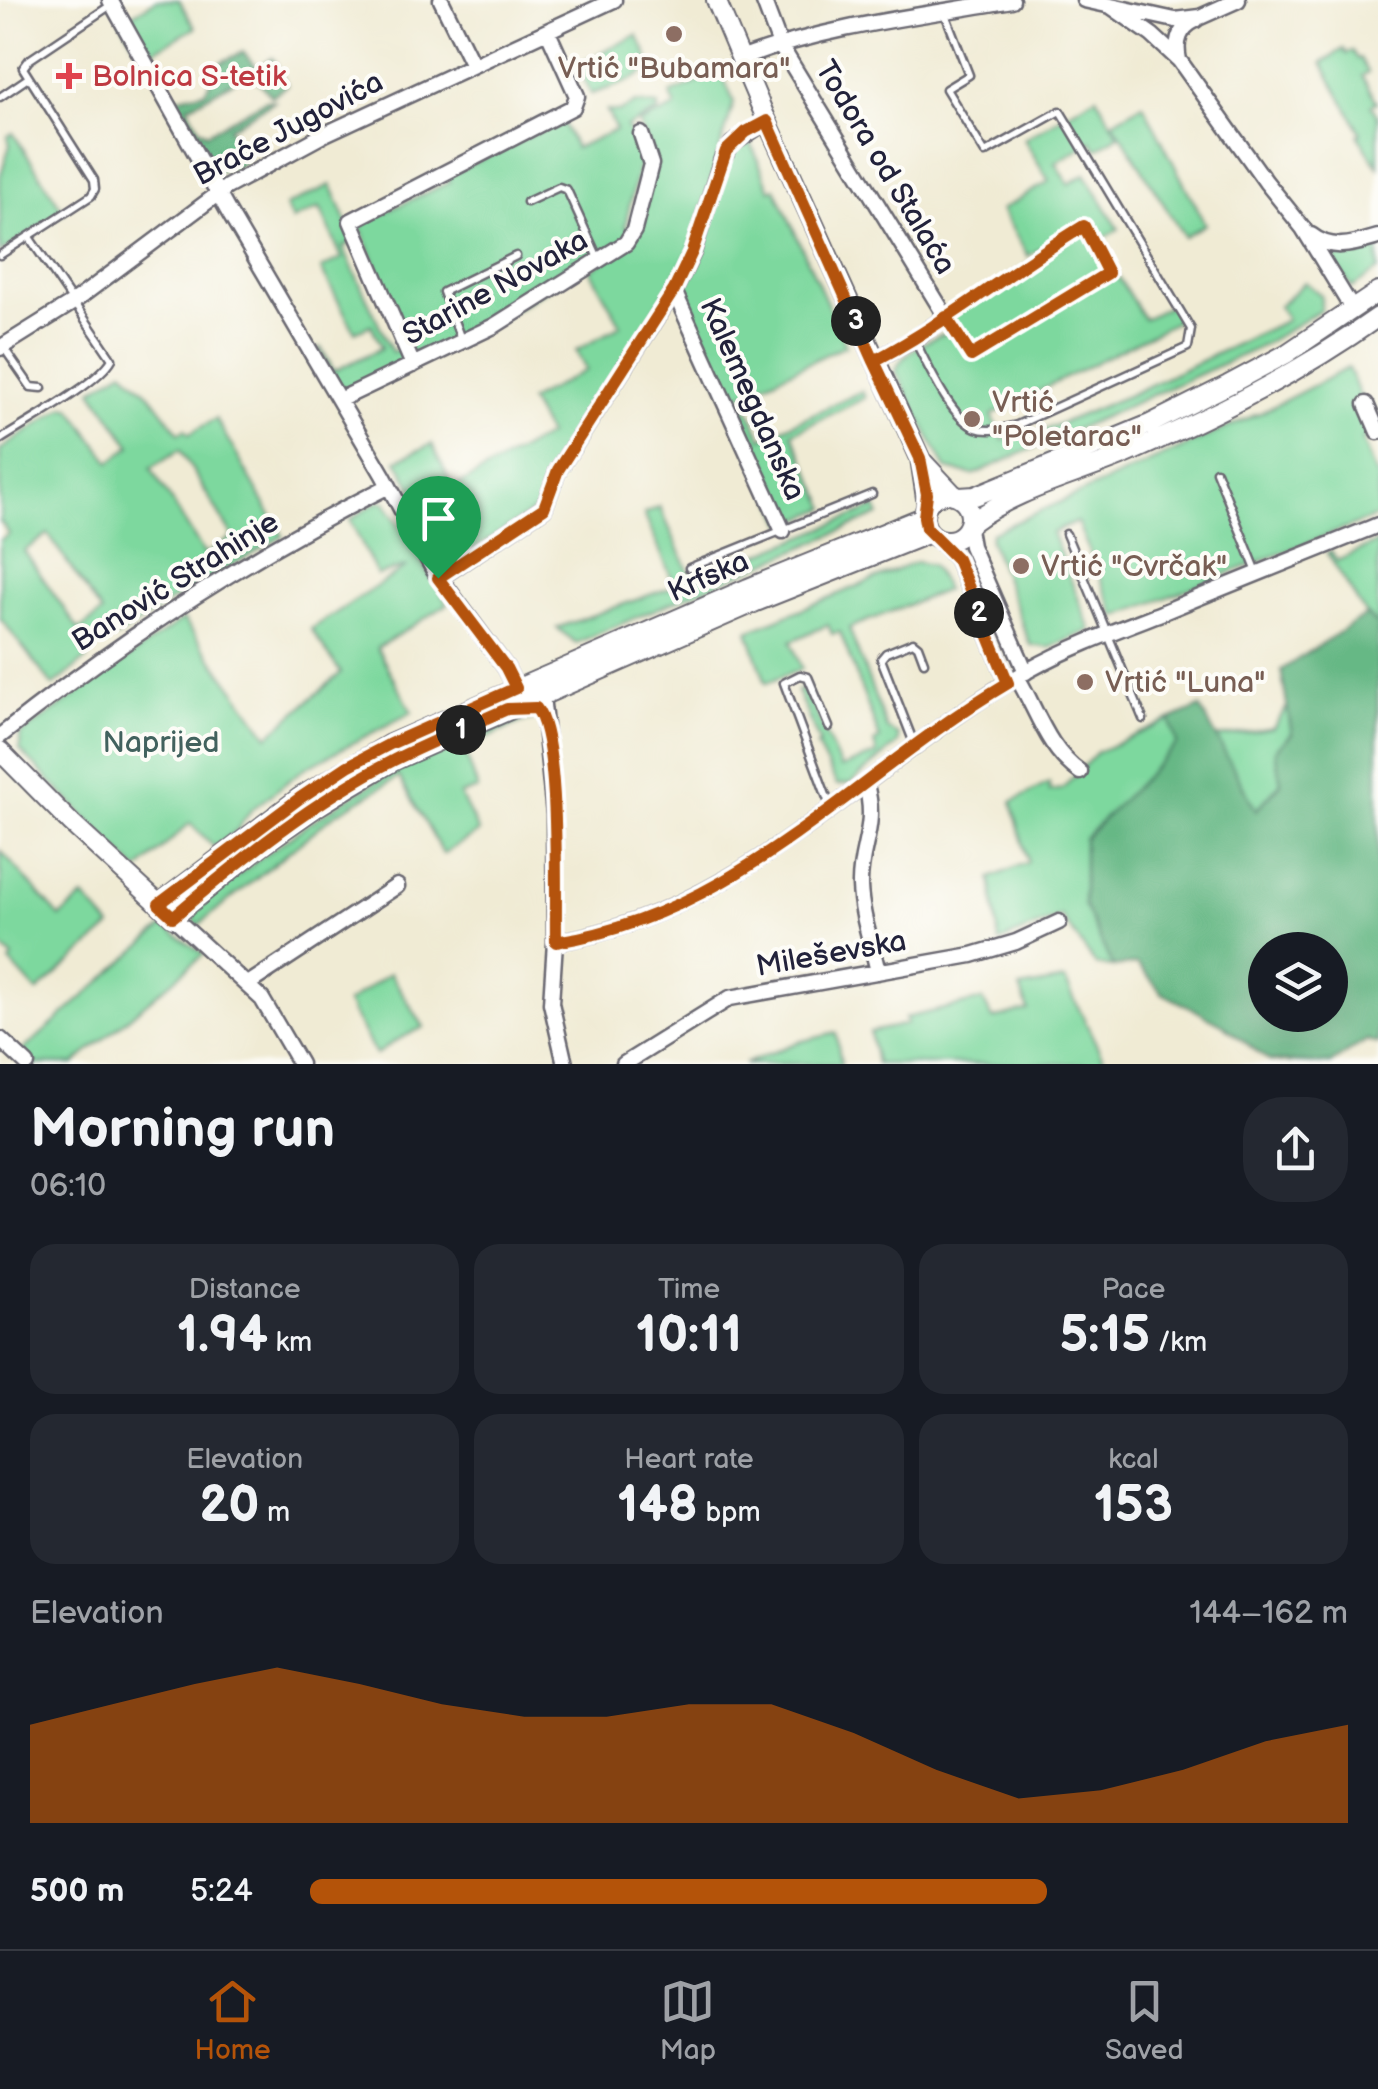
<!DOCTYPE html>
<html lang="en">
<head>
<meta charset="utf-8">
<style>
  body { margin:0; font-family:"Balsamiq Sans",sans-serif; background:#242831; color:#f1f3f6; height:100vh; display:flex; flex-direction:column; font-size:38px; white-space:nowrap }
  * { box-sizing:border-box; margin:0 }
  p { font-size:32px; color:#9ea1a6 }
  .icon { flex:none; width:55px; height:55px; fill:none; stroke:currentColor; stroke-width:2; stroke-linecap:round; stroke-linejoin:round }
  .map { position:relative; height:1064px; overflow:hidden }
  .details { display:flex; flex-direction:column; background:#171b24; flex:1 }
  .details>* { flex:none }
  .fabs { position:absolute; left:1248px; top:932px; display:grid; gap:20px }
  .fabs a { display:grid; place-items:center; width:100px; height:100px; border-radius:50%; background:#171b24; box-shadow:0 10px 40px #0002; font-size:50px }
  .pin { position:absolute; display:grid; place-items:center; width:85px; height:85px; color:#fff; margin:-102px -42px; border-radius:50% 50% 50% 0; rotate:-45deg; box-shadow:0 0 10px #0007 }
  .pin .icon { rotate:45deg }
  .km { position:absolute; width:50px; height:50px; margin:-25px; border-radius:50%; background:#222; color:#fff; font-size:28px; line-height:50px; text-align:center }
  .round { display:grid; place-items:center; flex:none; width:105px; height:105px; border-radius:40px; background:#242831 }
  .summary { display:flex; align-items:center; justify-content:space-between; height:170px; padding:0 30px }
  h1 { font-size:55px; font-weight:700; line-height:75px }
  .figures { display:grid; grid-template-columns:repeat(3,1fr); gap:15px; height:170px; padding:10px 30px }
  .figures div { display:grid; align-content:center; border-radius:25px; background:#242831; text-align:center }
  .figures b { font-size:50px; font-weight:700 }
  .figures small { font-size:28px; font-weight:400 }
  .figures p { font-size:28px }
  .chart { height:280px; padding:20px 30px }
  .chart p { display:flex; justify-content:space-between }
  .chart svg { width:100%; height:180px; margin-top:10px; fill:#b45309; opacity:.7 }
  ul { padding:0 30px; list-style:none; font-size:32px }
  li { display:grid; grid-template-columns:160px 120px 1fr; align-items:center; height:75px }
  li i { height:25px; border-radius:12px; background:#b45309 }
  .dock { display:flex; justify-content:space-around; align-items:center; height:140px; border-top:2px solid #363941; background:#171b24; font-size:28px; color:#9ea1a6 }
  .dock a { display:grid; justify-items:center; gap:5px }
  .dock .current { color:#b45309 }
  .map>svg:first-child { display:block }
</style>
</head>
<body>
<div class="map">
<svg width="1378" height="1064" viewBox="0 0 1378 1064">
  <rect width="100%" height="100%" fill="#fdfcf7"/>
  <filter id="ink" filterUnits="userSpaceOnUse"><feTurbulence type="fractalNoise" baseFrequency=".01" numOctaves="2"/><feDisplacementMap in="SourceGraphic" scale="20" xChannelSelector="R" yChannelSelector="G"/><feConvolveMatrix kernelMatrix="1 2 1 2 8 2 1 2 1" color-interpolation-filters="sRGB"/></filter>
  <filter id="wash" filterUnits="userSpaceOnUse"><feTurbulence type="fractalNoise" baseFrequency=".0048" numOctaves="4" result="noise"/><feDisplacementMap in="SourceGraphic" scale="40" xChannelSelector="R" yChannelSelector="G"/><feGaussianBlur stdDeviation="2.25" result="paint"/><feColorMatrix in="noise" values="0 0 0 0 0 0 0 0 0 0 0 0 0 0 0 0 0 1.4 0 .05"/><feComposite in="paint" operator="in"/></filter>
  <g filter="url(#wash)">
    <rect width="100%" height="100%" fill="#f0ebd4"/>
    <path fill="#7dd89e" stroke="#507d6c" stroke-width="2.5" fill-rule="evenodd" d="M156,0H179L195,28L142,57L121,21Z
      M637,35C641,43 651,57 648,66C645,79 603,90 591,94L577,65Z
      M1343,49L1346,54L1352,51L1357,59L1360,58L1368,72L1362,76L1377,102L1371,105L1378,117V167L1358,135L1361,133L1322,63Z
      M721,72L734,102L690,250L540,507L453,562L397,460L432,444L453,488L548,435L529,401L586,370L576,351L621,325L590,270L625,247L651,151L639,124L676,107L670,94Z
      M1096,96L1119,135L1097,149L1091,141L1056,163L1069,184L1085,174L1119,229L1099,240L1087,221L1028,256L1001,210L1049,181L1024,139Z
      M636,103L658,106V112L627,127L640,156L648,153L649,166L639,165L625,226L633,228L628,237L494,323L415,361L360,227L361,223L450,182L447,176L562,120L575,148L616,130L607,111L619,112Z
      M1143,104L1205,224L1184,237L1113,122Z
      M13,133L64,212L0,253V177L10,145L8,136Z
      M749,138L770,190L775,188L846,345L738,396L742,407L749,410L762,438L862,391L865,398L792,433L827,508L785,525L677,291L724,160Z
      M331,185L355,241L343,247L347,256L392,352L400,349L405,362L346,389L337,385L318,348H321L334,371L382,348L371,325L355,332L321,269L342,258L320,208L292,220L285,206Z
      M1088,225L1113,269L972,354L948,317Z
      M1378,240V270L1352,288L1335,264L1334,259L1341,250Z
      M1115,272L1144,319L1171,305L1179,320L992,415L1003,440L1016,434L1032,435L1127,396L1287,320L1279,306L1305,282L1321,295V310L1256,349L973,475L946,469L896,372C900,351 933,338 952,330L972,359Z
      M1348,368L1376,433L1362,440L1378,480V516L1116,617L1077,522L1052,533L1091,630L1049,648L1030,645L990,540L991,533L1260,413Z
      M123,370L150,394L179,433L185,429L189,434L216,419L283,536L185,592L116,638L108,636L88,649V658L53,686L0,618V540L9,534L0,521V450L64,407L71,408L110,462L131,446L92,390ZM180,450L233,537L205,555L151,468ZM48,534L102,613L79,630L24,551Z
      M377,502H385L448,604L377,648L412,712L305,768L251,810L237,830L214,847L190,823L138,871L20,750V735L183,619L268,736L341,673L311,629L408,566L377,575L350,520Z
      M660,507L693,581L876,507L879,515L576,643L557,628L675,586L644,514Z
      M1378,542V625L1366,615L1327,553L1331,551L1337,561Z
      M916,562L932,565L946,590L849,628L887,729L898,735L899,743L851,783L837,785L817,746L820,744L797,691L805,688L841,768L877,754L874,743L880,739L840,632L832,634L828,625L791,641L802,669L766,683L748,631Z
      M1287,707L1292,734L1275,750L1281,782L1256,810L1215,738L1273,728Z
      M528,713L536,719L521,722L464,749L478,789L460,795L479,832L443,854L399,777L334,815L197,926L194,919L199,906C282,839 365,780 464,738C484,730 506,716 528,713Z
      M1170,720L1178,744L1084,839V905L1113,967L1096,965L1061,916L999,942L991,878L1028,862L1012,802L1049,783V791L1062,789L1097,752Z
      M1,851L60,917L84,897L111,927L37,992L10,962L13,958L0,946Z
      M164,926L204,954L74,1064H34L21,1052Z
      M390,973L424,1027L395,1041L376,1055L347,1003Z
      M1065,980L1106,1064H876L870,1032L907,1024L905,1018L983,1000L993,1019L1028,1010L1020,988Z
      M836,1033L841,1064H744L798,1042Z"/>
    <path fill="#66b885" stroke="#446d60" stroke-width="2.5" fill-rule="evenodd" d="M243,52L256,67L273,58L287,85L271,96L250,72L188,107L200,129L207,133L266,100L274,101L229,128L246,159L240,166L212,173L171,99L205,91L221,62Z
      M1366,615L1378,625V1044L1367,1040L1330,1064L1269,1061L1222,1024L1162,993L1137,964L1113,967L1084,905V839L1177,744L1170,720L1200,707L1256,810L1281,783L1275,750L1292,734L1281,670ZM1265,950H1330V1015H1265Z"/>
  </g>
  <g filter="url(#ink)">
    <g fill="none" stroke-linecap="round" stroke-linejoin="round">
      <g stroke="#6a6871" stroke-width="11">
        <path id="service" d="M0,97L28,78
          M527,202L559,187L567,190L598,258
          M1084,227L1108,273L971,356L946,317Z
          M0,255L91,196L95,189L94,180L23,68L29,60L111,5
          M461,339L443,292L516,256
          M915,341C928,365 950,418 976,428C989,433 1004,428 1017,425L1188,347L1191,329L1060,111L985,153L946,89L969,75L944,11
          M4,348L31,387L42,388
          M0,440C26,423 99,383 112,359L29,237
          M1216,471L1257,572
          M1066,534L1143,719
          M689,568L872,494
          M829,727L808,677L800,675L784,683L830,806
          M915,746L881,659L886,653L913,642L918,646L924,662"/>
      </g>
      <g stroke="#6a6871" stroke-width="19">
        <path id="minor" d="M110,0L228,211L383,475L433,569L506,668L516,688
          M441,0L473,65
          M763,0L780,45L946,317L915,339L874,361
          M1084,0L1175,20L1200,17L1238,0
          M1112,7L1152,35L1179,60L1266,182L1303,228L1353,310
          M743,58C830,25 922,16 1012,0
          M1179,60C1175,42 1179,28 1196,20
          M1311,235C1332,252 1354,244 1378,237
          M674,291L783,531
          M0,348L72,303L227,187L325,134L614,0
          M413,365L351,221L573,107L577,96L548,32
          M339,400L494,326L626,243L634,230L651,164L641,134
          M1366,404L1378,432
          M968,529L971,546L1026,672
          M939,540L957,559L1008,683
          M439,578L544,508L558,470L674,291L693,252L722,159L732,144L767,121
          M1017,677C1037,710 1047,749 1080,772
          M542,695L554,815L555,942L551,1003L565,1064
          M0,736C121,640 250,555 389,486
          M866,785C878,828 859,847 860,886C861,915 872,944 878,972
          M173,917L262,999L300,1064
          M555,942C745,913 869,760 1029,670C1070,647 1117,630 1161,613C1233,583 1306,554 1378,525
          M248,984L397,886
          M0,1039L27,1064
          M624,1064L730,998L972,955L1016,942L1059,922"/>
      </g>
      <g stroke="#6a6871" stroke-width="22">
        <path id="tertiary" d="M716,0L767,121L920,458L927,505
          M924,463L954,495"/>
      </g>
      <g stroke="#6a6871" stroke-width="22">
        <path id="secondary" d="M924 517a23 23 0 1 1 46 0a23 23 0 1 1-46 0Z
          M959,497L975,496L1150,424L1228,385L1286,354L1378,292
          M971,523C1016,489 1078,475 1131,452C1217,414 1301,372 1378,317
          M0,751L72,824L173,917L262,845L318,806L393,761L756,602L930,533
          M159,904L299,798L390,744L748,588L923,517"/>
      </g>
      <use href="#service" stroke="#fff" stroke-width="6"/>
      <use href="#minor" stroke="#fff" stroke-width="14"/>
      <use href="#tertiary" stroke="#fff" stroke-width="18"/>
      <use href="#secondary" stroke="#fff" stroke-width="18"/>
    </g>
  </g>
  <g fill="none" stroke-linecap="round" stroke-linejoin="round" filter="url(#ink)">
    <g stroke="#fff" stroke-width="20">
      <path id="route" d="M438,578L506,668L516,688L390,744L348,766L300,798L159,904L173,917C241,859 314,801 394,760C430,742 469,726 507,709L536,708C561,737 555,898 556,942C740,914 855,773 1008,683L957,559L926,528L924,517L927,494L920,458L874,361C948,322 1013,269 1084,226L1108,273L971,356L946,317C923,334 899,348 874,361L767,121L746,132L726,151L692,252L674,290L558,470L544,508L438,578"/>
    </g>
    <use href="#route" stroke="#b45309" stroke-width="12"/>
  </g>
  <g fill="#8d6e63" stroke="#fdfcf7" stroke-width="4">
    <circle cx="674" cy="34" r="10"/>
    <circle cx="972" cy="419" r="10"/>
    <circle cx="1021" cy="566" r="10"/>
    <circle cx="1085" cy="682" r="10"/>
  </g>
  <path fill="#e0444e" stroke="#fdfcf7" stroke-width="4" d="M64 61h10v10h10v10h-10v10h-10v-10h-10v-10h10z"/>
  <g text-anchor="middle" stroke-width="8" stroke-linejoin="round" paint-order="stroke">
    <g font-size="30" fill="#785e54" stroke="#fdfcf7" text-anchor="start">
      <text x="674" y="78" text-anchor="middle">Vrtić "Bubamara"</text>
      <text x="992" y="412">Vrtić<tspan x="992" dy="34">"Poletarac"</tspan></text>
      <text x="1041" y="576">Vrtić "Cvrčak"</text>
      <text x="1105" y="692">Vrtić "Luna"</text>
    </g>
    <g font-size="30" fill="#be3a42" stroke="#fdfcf7" text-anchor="start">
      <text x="92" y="86">Bolnica S-tetik</text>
    </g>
    <g font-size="30" fill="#22223b" stroke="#fdfcf7">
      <text transform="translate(288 128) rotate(-28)" y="10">Braće Jugovića</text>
      <text transform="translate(886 167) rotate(59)" y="10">Todora od Stalaća</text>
      <text transform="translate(495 287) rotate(-29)" y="10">Starine Novaka</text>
      <text transform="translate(753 399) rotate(66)" y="10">Kalemegdanska</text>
      <text transform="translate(708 576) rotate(-24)" y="10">Krfska</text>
      <text transform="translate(175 581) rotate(-32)" y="10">Banović Strahinje</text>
      <text transform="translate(831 953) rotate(-10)" y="10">Mileševska</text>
    </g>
    <g font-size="30" fill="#42625e" stroke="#fdfcf7">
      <text x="161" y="752">Naprijed</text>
    </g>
  </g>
</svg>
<div class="fabs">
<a><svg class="icon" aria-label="layers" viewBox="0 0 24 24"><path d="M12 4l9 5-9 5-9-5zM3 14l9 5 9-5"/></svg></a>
</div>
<div class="pin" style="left:438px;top:578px;background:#1e9e55"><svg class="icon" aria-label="arrive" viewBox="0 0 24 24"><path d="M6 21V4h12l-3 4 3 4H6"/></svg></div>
<b class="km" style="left:461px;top:730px">1</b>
<b class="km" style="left:979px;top:613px">2</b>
<b class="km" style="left:856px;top:321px">3</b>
</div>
<section class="details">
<div class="summary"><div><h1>Morning run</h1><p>06:10</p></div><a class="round"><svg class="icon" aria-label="share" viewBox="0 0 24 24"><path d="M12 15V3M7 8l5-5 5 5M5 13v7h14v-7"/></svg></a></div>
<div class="figures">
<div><p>Distance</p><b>1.94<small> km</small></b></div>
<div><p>Time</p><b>10:11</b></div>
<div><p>Pace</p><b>5:15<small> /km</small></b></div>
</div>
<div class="figures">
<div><p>Elevation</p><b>20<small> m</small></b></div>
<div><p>Heart rate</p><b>148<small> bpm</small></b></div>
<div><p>kcal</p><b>153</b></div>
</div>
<div class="chart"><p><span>Elevation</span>144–162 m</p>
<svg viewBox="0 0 160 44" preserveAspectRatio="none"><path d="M0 44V20L10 15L20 10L30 6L40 10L50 15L60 18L70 18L80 15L90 15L100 22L110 31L120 38L130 36L140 31L150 24L160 20V44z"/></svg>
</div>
<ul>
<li><b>500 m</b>5:24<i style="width:71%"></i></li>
</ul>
</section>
<nav class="dock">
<a class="current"><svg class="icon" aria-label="home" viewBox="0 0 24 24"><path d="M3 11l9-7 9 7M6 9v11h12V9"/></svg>Home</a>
<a><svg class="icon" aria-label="map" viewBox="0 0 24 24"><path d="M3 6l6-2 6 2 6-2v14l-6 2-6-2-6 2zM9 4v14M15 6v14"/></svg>Map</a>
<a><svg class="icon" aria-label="saved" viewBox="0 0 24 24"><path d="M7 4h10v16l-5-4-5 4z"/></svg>Saved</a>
</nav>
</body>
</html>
